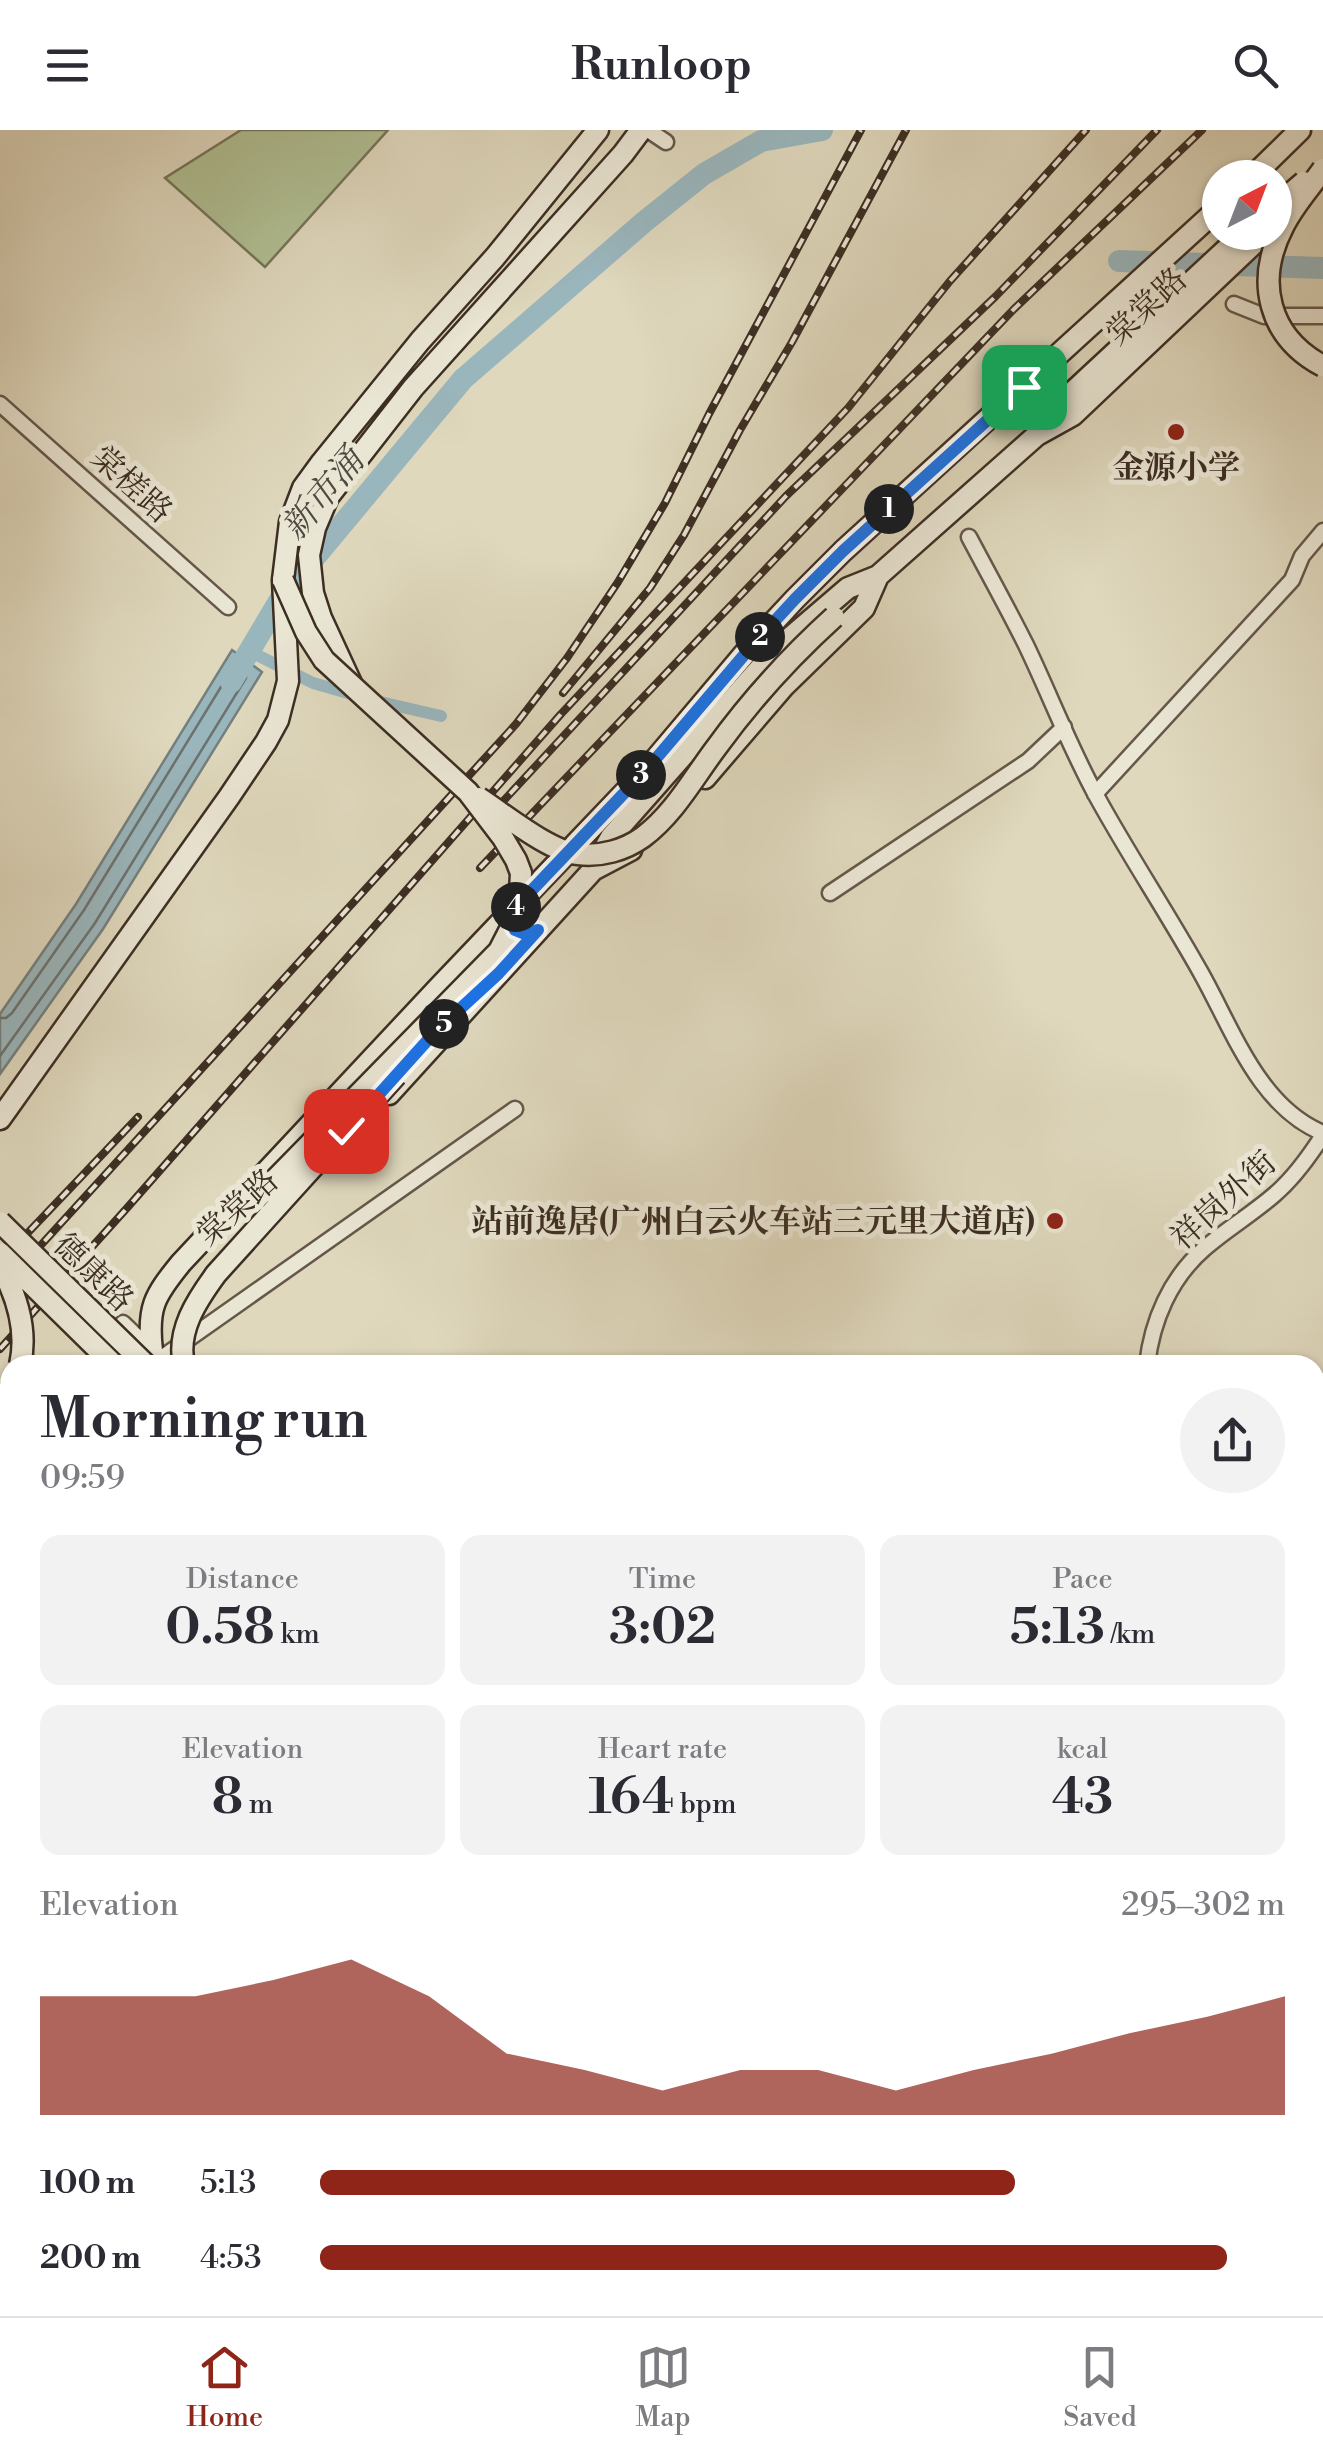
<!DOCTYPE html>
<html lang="en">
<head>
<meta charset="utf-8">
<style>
  body { margin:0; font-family:"Libre Bodoni","Noto Serif SC",serif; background:#f2f2f3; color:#2b2b33; height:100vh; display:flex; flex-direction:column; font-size:38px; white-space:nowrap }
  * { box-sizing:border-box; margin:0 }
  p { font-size:32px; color:#7c7c81 }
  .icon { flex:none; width:55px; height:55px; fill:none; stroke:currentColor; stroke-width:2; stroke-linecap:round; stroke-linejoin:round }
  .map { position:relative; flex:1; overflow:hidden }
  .sheet { position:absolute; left:0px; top:1225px; width:1325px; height:962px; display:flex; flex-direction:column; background:#fff; border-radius:30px 30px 0 0; box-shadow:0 2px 8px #0004 }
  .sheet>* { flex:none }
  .needle { width:65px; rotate:42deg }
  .buttons { position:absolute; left:1202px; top:30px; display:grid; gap:20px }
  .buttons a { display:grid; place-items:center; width:90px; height:90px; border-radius:50%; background:#fff; box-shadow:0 2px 8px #0004; font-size:50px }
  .pin { position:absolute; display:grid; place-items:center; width:85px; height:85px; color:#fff; margin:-42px; border-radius:20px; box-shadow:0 5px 15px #0006 }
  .km { position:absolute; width:50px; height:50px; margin:-25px; border-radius:50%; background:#222; color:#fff; font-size:28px; line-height:50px; text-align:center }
  .round { display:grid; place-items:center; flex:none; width:105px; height:105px; border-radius:52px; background:#f2f2f3 }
  .head { display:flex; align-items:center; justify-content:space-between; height:170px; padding:0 40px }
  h1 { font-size:55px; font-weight:600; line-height:75px }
  .metrics { display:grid; grid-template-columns:repeat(3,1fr); gap:15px; height:170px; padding:10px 40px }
  .metrics div { display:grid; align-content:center; border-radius:20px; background:#f2f2f3; text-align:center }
  .metrics b { font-size:50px; font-weight:600 }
  .metrics small { font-size:28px; font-weight:400 }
  .metrics p { font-size:28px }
  .chart { height:280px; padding:20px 40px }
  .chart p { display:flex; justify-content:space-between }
  .chart svg { width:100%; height:180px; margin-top:10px; fill:#8f2418; opacity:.7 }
  ul { padding:0 40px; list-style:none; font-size:32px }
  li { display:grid; grid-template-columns:160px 120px 1fr; align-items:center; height:75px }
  li i { height:25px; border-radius:12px; background:#8f2418 }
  header { display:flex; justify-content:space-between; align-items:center; height:130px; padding:0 40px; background:#fff; font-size:45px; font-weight:600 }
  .dock { display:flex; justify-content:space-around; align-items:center; height:140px; border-top:2px solid #e1e1e2; background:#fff; font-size:28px; color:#7c7c81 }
  .dock a { display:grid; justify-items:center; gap:5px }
  .dock .current { color:#8f2418 }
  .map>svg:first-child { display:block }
</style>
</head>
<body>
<header><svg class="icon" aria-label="menu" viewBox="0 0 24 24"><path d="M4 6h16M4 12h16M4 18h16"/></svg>Runloop<svg class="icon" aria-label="search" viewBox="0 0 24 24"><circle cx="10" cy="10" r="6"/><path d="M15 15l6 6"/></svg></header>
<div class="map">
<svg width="1323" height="2186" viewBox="0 0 1323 2186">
  <rect width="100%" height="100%" fill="#dfd8bd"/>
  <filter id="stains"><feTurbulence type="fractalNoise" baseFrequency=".002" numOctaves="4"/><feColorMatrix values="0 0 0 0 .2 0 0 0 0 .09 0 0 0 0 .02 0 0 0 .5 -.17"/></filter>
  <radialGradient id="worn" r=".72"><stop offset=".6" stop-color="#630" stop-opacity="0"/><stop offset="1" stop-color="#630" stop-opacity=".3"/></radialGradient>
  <path fill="#b0bf93" stroke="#76765b" stroke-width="2.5" d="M241,0H388L265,137L165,48Z"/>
  <path fill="#9ab6bd" stroke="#74807f" stroke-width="2.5" d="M232,520L262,542L103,799L0,944V884L76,774Z
    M0,1724L10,1729V1802L0,1793Z"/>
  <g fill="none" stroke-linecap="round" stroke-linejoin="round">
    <path stroke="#6b7270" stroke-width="2.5" d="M0,888H6L12,883L84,780L232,539L240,538L246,543V548L95,793L0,926"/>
    <path stroke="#9ab6bd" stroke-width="12" d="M249,521L313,553L376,571L441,586"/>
    <path stroke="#9ab6bd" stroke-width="22" d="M1119,131L1323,138
      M231,552L281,468L463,249L644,92L704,44L761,11L822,0"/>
    <g stroke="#65584a" stroke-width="19">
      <path id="street" d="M648,0L666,12
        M1234,174L1264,186H1323
        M0,274L228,477
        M969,407C988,443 1008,479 1026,515C1050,565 1070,618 1097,667C1130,727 1168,784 1201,843C1233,900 1259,977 1323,1003
        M1095,664L1292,450L1302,426L1323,401
        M830,763L1028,631L1064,597
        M123,1193L152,1221
        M160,1229L515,979
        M1147,1235C1152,1191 1170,1148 1205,1118C1227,1099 1252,1084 1274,1065C1294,1048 1309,1027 1323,1005
        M0,1340L10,1333
        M1315,1613L1323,1594
        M1315,1826L1323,1838
        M185,2178L189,2186
        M813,2186L817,2178
        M1004,2186L1008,2180L1017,2186
        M1027,2186L1033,2178
        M1141,2186L1147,2178"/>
    </g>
    <g stroke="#3c2e23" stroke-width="25">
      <path id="secondary" d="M1251,48L1300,0
        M1042,299L1064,270L1245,102
        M351,553L321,488L313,463L309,425L315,398L328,367L413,258L623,24L641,0
        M705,648L784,556L864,478L878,446L1037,305L1073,285L1266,102
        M596,734L611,707L761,537L792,506L848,458L878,446
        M389,964L593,740L631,720
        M0,989L229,667L266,612L278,590L288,551L283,450L290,392L303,358L322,332L420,211L495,127L598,0
        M152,1221C147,1178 154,1166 181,1133L440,856L648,638L750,517L795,469L843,421L1220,77
        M0,1276L10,1260
        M1315,1556L1323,1557
        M0,2138L10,2132
        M0,2172L10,2165
        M1259,2178L1278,2186
        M1291,2178L1310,2186"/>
    </g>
    <g stroke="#3c2e23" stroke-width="30">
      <path id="highway" d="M1315,1576L1323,1578
        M0,2156L10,2149"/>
    </g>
    <use href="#street" stroke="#eae6d4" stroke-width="14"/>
    <use href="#secondary" stroke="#eae6d4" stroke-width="20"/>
    <use href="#highway" stroke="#dfd8bd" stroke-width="25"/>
    <g stroke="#3c2e23" stroke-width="8">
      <path id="rail" d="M563,563L650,458L684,405L740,300L792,212L906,0
        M495,680L786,366L996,166L1157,0
        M480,738L1014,179L1202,0
        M0,1132L138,987
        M0,1160L516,594L567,528L618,452L665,373L709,284L861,0
        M0,1219L127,1078L561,584L848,278L950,151L1086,0"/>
    </g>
    <use href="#rail" stroke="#eae6d4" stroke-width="4" stroke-dasharray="11" stroke-linecap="butt"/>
    <g stroke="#3c2e23" stroke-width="25" stroke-linecap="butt">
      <path id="secondary-bridge" d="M1323,39C1310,58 1293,76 1283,97C1255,151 1268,207 1323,236
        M1275,77L1304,52
        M479,668C504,684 550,722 578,724C601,727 625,720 643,707C674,684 694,647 716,618C750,571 791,526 834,487
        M256,1069L499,821L519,782L521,743L516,730L503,708L468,662L324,530L306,502L283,450
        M0,1092L146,1235
        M0,1123L114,1235
        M0,1135C17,1166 28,1200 20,1235
        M184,1235C176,1201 197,1170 216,1144L396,945"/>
    </g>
    <use href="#secondary-bridge" stroke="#eae6d4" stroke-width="20"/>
  </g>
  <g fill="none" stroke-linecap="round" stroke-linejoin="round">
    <g stroke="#fff" stroke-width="20">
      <path id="route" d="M346,1001L435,902L498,844L538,800L525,804L515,800L511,792L515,778L648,638L750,518L795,469L843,421L1024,257"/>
    </g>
    <use href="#route" stroke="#1a73e8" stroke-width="12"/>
  </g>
  <g fill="#8f2418" stroke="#eae6d4" stroke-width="4">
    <circle cx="1176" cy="302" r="10"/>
    <circle cx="1055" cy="1091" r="10"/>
  </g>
  <g text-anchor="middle" stroke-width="10" stroke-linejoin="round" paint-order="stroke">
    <g font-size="32" fill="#3c2e23" stroke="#eae6d4">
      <text transform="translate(1146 176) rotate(-43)" y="11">棠棠路</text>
      <text transform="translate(132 354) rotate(42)" y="11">棠槎路</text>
      <text transform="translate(1223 1070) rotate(-42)" y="11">祥岗外街</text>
      <text transform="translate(237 1077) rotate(-42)" y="11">棠棠路</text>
      <text transform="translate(94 1142) rotate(44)" y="11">德康路</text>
    </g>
    <g font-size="32" font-weight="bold" fill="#3c2e23" stroke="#eae6d4">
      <text x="1176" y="348">金源小学</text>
      <text x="1035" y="1102" text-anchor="end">站前逸居(广州白云火车站三元里大道店)</text>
    </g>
    <g font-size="35" font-style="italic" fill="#4f4942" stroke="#eae6d4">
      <text transform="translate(322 364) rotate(-50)" y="12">新市涌</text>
    </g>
  </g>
  <rect width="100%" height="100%" filter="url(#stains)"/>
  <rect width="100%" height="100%" fill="url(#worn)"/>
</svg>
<div class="buttons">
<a><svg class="needle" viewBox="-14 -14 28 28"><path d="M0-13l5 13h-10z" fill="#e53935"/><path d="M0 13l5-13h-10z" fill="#7c7c81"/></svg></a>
</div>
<div class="pin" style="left:1024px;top:257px;background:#1e9e55"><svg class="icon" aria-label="arrive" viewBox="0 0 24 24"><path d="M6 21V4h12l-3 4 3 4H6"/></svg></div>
<div class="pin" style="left:346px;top:1001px;background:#d93025"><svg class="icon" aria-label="check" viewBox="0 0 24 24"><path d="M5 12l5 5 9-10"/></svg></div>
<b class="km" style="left:889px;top:379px">1</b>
<b class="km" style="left:760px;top:507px">2</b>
<b class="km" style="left:641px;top:645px">3</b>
<b class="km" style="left:516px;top:777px">4</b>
<b class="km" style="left:444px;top:894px">5</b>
<section class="sheet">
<div class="head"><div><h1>Morning run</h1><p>09:59</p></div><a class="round"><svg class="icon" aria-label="share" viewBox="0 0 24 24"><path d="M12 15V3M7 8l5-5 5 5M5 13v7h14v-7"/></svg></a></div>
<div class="metrics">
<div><p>Distance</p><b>0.58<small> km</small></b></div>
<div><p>Time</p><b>3:02</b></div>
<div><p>Pace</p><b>5:13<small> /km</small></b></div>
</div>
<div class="metrics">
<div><p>Elevation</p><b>8<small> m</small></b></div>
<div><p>Heart rate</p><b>164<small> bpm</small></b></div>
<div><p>kcal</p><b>43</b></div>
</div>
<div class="chart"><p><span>Elevation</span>295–302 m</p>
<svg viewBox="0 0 160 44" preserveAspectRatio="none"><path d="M0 44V15L10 15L20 15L30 11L40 6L50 15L60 29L70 33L80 38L90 33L100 33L110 38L120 33L130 29L140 24L150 20L160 15V44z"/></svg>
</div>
<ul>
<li><b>100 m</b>5:13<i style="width:72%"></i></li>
<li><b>200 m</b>4:53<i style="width:94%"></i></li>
</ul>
</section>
</div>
<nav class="dock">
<a class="current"><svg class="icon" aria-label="home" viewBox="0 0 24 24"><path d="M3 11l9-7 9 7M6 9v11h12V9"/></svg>Home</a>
<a><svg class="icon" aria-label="map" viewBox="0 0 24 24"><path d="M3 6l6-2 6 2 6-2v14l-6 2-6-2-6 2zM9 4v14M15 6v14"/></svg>Map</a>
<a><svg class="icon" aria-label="saved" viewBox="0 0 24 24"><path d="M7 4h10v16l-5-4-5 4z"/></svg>Saved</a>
</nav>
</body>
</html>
